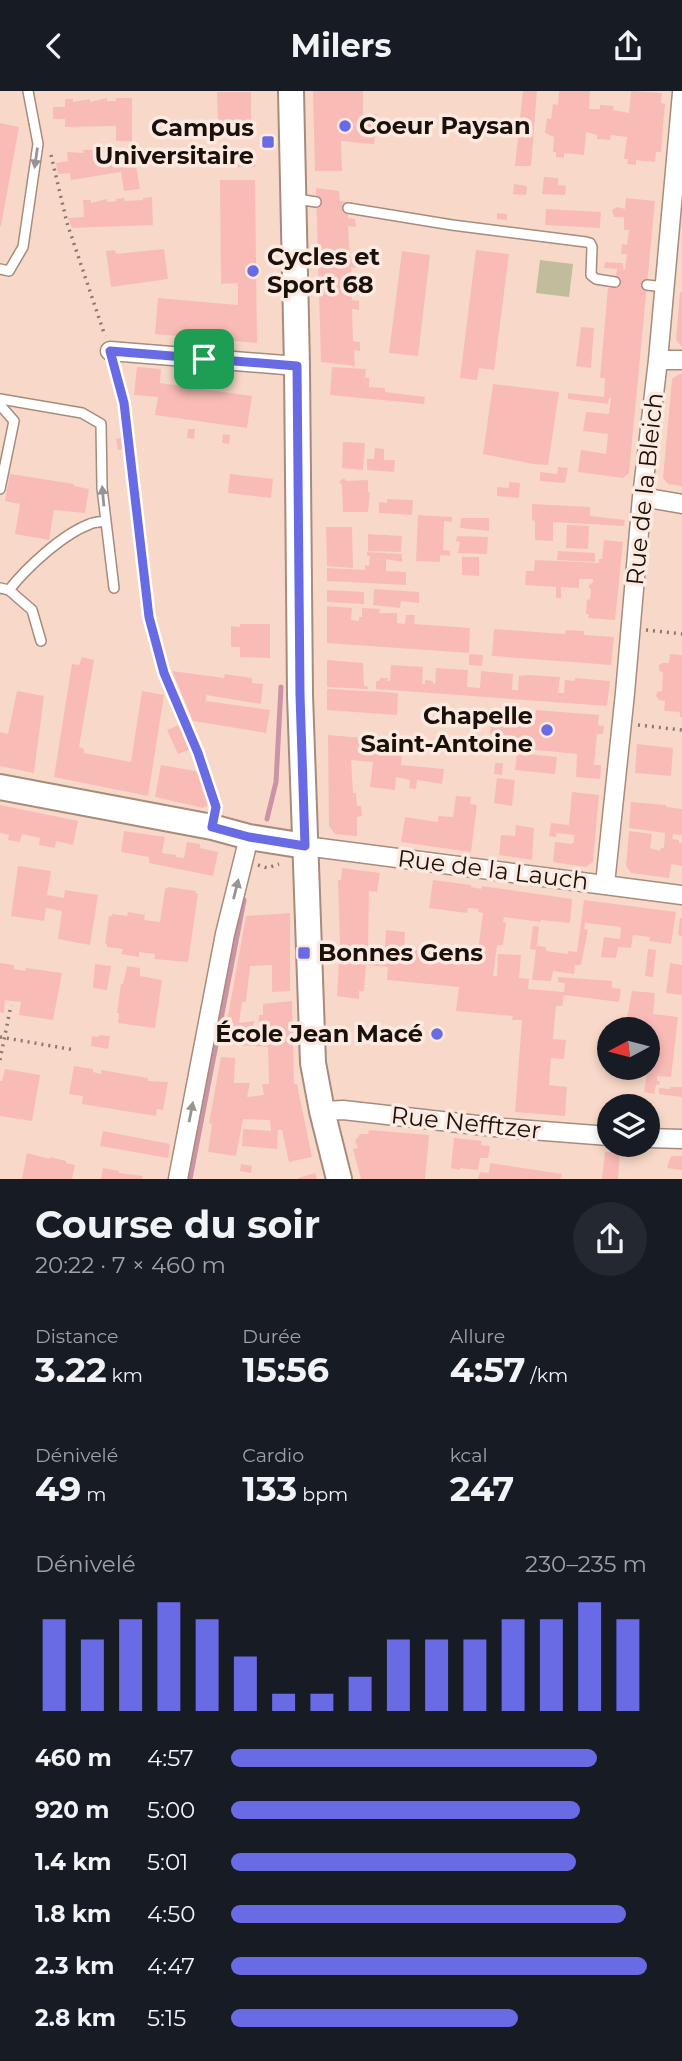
<!DOCTYPE html>
<html lang="fr">
<head>
<meta charset="utf-8">
<style>
  body { margin:0; font-family:Montserrat,sans-serif; background:#242831; color:#f1f3f6; height:100vh; display:flex; flex-direction:column; font-size:26px; white-space:nowrap }
  * { box-sizing:border-box; margin:0 }
  p { font-size:23px; color:#9ea1a6 }
  .icon { flex:none; width:38px; height:38px; fill:none; stroke:currentColor; stroke-width:2; stroke-linecap:round; stroke-linejoin:round }
  .map { position:relative; height:1088px; overflow:hidden }
  .sheet { display:flex; flex-direction:column; background:#171b24; flex:1 }
  .sheet>* { flex:none }
  .needle { width:46px; rotate:263deg }
  .controls { position:absolute; left:597px; top:926px; display:grid; gap:14px }
  .controls a { display:grid; place-items:center; width:63px; height:63px; border-radius:50%; background:#171b24; box-shadow:0 4px 10px #0003; font-size:35px }
  .pin { position:absolute; display:grid; place-items:center; width:60px; height:60px; color:#fff; margin:-30px; border-radius:14px; box-shadow:0 4px 10px #0006 }
  .round { display:grid; place-items:center; flex:none; width:74px; height:74px; border-radius:37px; background:#242831 }
  .overview { display:flex; align-items:center; justify-content:space-between; height:119px; padding:0 35px }
  h1 { font-size:38px; font-weight:700; line-height:52px }
  .figures { display:grid; grid-template-columns:repeat(3,1fr); gap:10px; height:119px; padding:7px 35px }
  .figures div { display:grid; align-content:center }
  .figures b { font-size:35px; font-weight:700 }
  .figures small { font-size:19px; font-weight:400 }
  .figures p { font-size:19px }
  .chart { height:196px; padding:14px 35px }
  .chart p { display:flex; justify-content:space-between }
  .chart svg { width:100%; height:126px; margin-top:7px; stroke:#686be4; stroke-width:6 }
  ul { padding:0 35px; list-style:none; font-size:23px }
  li { display:grid; grid-template-columns:112px 84px 1fr; align-items:center; height:52px }
  li i { height:18px; border-radius:9px; background:#686be4 }
  header { display:flex; justify-content:space-between; align-items:center; height:91px; padding:0 35px; background:#171b24; font-size:32px; font-weight:700 }
  .map>svg:first-child { display:block }
</style>
</head>
<body>
<header><svg class="icon" aria-label="back" viewBox="0 0 24 24"><path d="M15 5l-7 7 7 7"/></svg>Milers<svg class="icon" aria-label="share" viewBox="0 0 24 24"><path d="M12 15V3M7 8l5-5 5 5M5 13v7h14v-7"/></svg></header>
<div class="map">
<svg width="682" height="1088" viewBox="0 0 682 1088">
  <rect width="100%" height="100%" fill="#f8d9c9"/>
  <path fill="#c0bc9c" d="M540,169L573,173L569,206L536,202Z"/>
  <g fill="none" stroke-linecap="round" stroke-linejoin="round">
    <path stroke="#cc93a6" stroke-width="5" d="M267,728L276,691L281,596
      M190,1088L244,809"/>
  </g>
  <path fill="#f9bbb6" d="M313,0H363V23H377L374,53L341,50L342,80H315Z
    M523,0H537L531,75H515Z
    M559,0H590L589,18H600V14L614,15L613,19L629,22L631,0L662,2L661,12L665,13L663,34L661,61H656L655,71L636,69V74L627,73L628,68H624L627,46L611,44L610,49L597,48V44L586,41L584,64L564,62V67L556,66V61H553L554,46L545,42L547,27L551,28L553,13L558,14Z
    M217,1H251V38H228L224,37V32L218,33Z
    M107,7V10H116V7H132V50H116V35L65,36V28H53V16H65V8H73V11L90,8V11Z
    M0,32L19,36L1,135H0Z
    M108,55V58L133,57L140,98L124,100L121,81L71,89L70,82L58,83L56,72L68,70L67,61L84,62L83,59H101L100,56Z
    M238,66H255V76H238Z
    M544,86L558,87V94L566,95L565,104L542,103Z
    M220,89H255L257,252L155,243L158,207L238,214V192L221,193Z
    M514,93L527,95L526,104L513,103Z
    M316,97L339,100L340,110L347,111L348,127L355,128L356,136L348,135L350,168L357,169V177L351,176L352,209L359,210V219L352,218L353,250L360,251V260L354,259L355,275L321,271Z
    M152,106L153,134L72,137L68,127L84,126L83,109H91V112L107,108V111L117,110L116,108L124,107L125,110L143,109V107Z
    M626,107L655,110L629,382L623,387L578,381L581,359L606,363L608,343L583,340L586,321L609,323L611,307H609L608,313L568,308V302L604,306L605,287H600L608,197H614L617,178L604,177L605,171L623,172V179H625L627,163H621L622,153L627,154L629,139H624V126H614L612,119L617,116L625,118Z
    M546,118L601,121L600,137L545,134Z
    M497,122L507,123V129L497,128Z
    M164,158L168,188L111,196L106,160L115,159L116,163Z
    M476,159L509,163L494,279L479,277L477,289L460,287Z
    M402,160L430,164L418,265L389,262Z
    M680,201H682V256L676,249Z
    M581,236L594,237L591,277L576,275Z
    M137,276L161,278L160,292L252,305L247,337L155,324L158,306L134,304Z
    M332,276L366,278L365,287H369V296L385,297V301L425,306L424,313L330,304Z
    M679,283H682V395L668,393L663,387L672,288Z
    M493,293L559,301L548,374L533,373L483,363Z
    M188,338H195L194,348L187,347Z
    M223,343L230,344L229,353L222,352Z
    M122,347L125,358L118,359L116,348Z
    M343,351L365,352L363,379L342,377Z
    M375,357L384,358V369H395L394,381L367,379V368H374Z
    M558,376L568,377L565,392L540,390V381L557,383Z
    M10,383L74,393V395L89,398L85,422L54,419L49,449L15,443L20,413L5,410Z
    M230,383L273,388L271,407L228,402Z
    M344,387L346,390L368,389V402L370,401L368,421H343L342,394L339,391Z
    M509,391L520,392L519,407L497,405V396L509,397Z
    M387,408L413,409L412,424L379,422V411L387,412Z
    M532,413L590,416V425L625,429L624,435L553,431V450L535,449V430L532,429Z
    M418,424L452,426V431L444,430L443,459L450,460V465L440,464V471L416,470Z
    M461,427H489V440L460,437Z
    M567,434L589,435L588,458L566,457Z
    M326,436H352L353,477L327,475Z
    M368,443L402,445L401,461L368,460Z
    M457,445L488,446L487,463L458,462L460,451L456,450Z
    M604,449L623,451L615,529L588,527L589,523H586L587,509L590,508L591,499L588,495L593,491V488H579V497L561,496V507H556V496L525,494L526,480H534L535,469L599,472V468H602Z
    M558,460L595,462V471L557,469Z
    M367,461L402,463V471L386,468V480L406,481V494L327,490V477L365,479V474L369,475L370,465H367Z
    M462,466H479V485L462,484Z
    M374,498L419,501V512L401,510L400,517L373,514Z
    M327,499L364,501V513L327,511Z
    M327,515L352,517L351,529L359,530V526H362V517L380,518L379,522H397V532L405,533L406,524H415L414,533L470,537L469,562L327,552Z
    M240,533H270V567L240,566V556H231V535L240,536Z
    M494,538L565,543L566,539L584,540V544L614,546L611,574L492,565Z
    M469,563L483,564L482,575L469,574Z
    M670,563L682,564V626H680V621L664,620L665,610L659,609L656,605L657,601L662,600L663,582L659,579V574L662,572H669Z
    M82,566L94,569L79,656L84,658V662L131,671L142,600L164,604L148,705L54,686L72,573L79,574Z
    M327,569L363,572L364,595H367L368,598L327,596Z
    M391,574L423,576L422,593H425V589L433,590V593H435L436,577L468,579L467,596L480,597L481,580L513,583L512,599H518L519,585L528,584L560,586L558,602H564L565,589L575,590V587L610,590L607,615L376,598V590H379L380,587H388L387,590H390Z
    M172,580L224,587L225,583L252,587V592L263,593L261,613L206,604V610L270,619L266,642L193,630Z
    M327,598L398,602L397,624L327,619Z
    M17,600L44,605L34,682L0,675V641L8,643Z
    M492,618L536,622V619L599,624L598,634L604,635L603,643H597L594,674H601L600,688L576,686L577,663L508,656L509,645L490,643Z
    M181,633L192,658L178,663L167,639Z
    M328,644L387,649L386,663L402,664L401,674L444,678L442,693L417,689L416,698L409,697L410,689L396,686L395,699L370,696L373,671L351,669L353,702H356L357,715H361L362,725L357,726V745L335,743L329,735Z
    M637,653L673,657L671,685L635,682Z
    M517,662L557,666L555,683L515,679Z
    M495,672H503L502,684L494,683Z
    M161,674L201,681L210,712L204,717L155,706Z
    M497,687L515,689L512,715L494,712Z
    M572,701L599,704L593,771L586,776L553,771L555,751L571,753L574,751V744L557,742L556,746L549,745L551,732L569,734Z
    M456,705L471,706L470,713L477,714L471,761L401,751L405,726L438,731V725L453,726Z
    M631,711L666,714V716L682,718V744L673,743L672,748L679,749V752H682V775L671,773L669,787L631,782L626,775L629,740L652,743L650,757L660,760L661,757H664L665,742L629,737Z
    M0,714L78,730L73,754L56,750L55,757L39,754L40,747L22,743L20,751L8,749L9,744L0,742Z
    M516,734L534,737L532,769L499,764L501,744L515,745Z
    M124,740L165,746L162,762L176,764V766L184,767L187,751L200,753V757L218,761L213,785L149,772V766L121,761Z
    M18,775L51,780L47,804L64,807L65,799L98,804L90,854L58,848L62,820L46,817L44,830L11,825Z
    M342,777L380,782L377,801L369,800L368,859L384,858V869L386,839L405,841L404,858L428,860L429,857H439V861L446,862V858L455,859V863H461L462,860H478L483,822L478,821L479,818L468,817L467,822L429,817L433,789L471,794V796L481,798L482,795L572,808L570,832L541,829L540,831L504,826L503,831L506,832L503,854H497L493,885H497L498,863L521,864L519,887L529,888L528,898L564,901L565,892L558,891V886L612,890V897L621,898L619,911L564,904L562,915H556L553,948L566,949L564,968L551,967L549,994L567,996L565,1025L515,1021L522,929H512L513,925L456,920L459,896L387,889L388,876L366,874L364,900H359V908L337,905L340,854L338,789H341Z
    M169,796L196,800L195,802L198,803L188,871L154,868L155,863L139,861V866L121,863L123,858L107,856V853H105L109,825L111,826L112,823L127,825L128,821L145,824L144,829L160,831L165,798Z
    M584,809L676,821L671,853L649,850L650,846L633,844L631,857L618,856L616,867L601,866L604,846L620,848L621,836L585,832L584,838L588,839L581,874H575L574,883L553,880L551,890L532,889L536,859L530,858L533,835L539,836L537,855L546,856V860L568,863V860L577,861Z
    M290,822V900L272,901V874L250,875L246,911H242L239,932L254,930L252,944L264,945L263,931H259V924H263V913L292,910L294,993H297L312,1066L289,1071L282,1039H278L277,1058L242,1055L243,1038L271,1040L270,1029L243,1028L236,1065L208,1061L212,1033L209,1032L221,966L235,967L234,992H250L247,1006L264,1004L262,993H269L268,956L223,953L246,825Z
    M680,827H682V845L678,844Z
    M648,858L656,859L653,886L645,885Z
    M0,872L14,874V878L25,880L26,877L62,882L53,929L19,924L21,911L5,909L4,922L0,921Z
    M670,872L682,874V904L666,902Z
    M95,873L111,875L107,899L93,897Z
    M127,875L140,877V885L162,889L155,937L118,932L119,922H117L121,893H123Z
    M632,900L655,902L653,923L678,926L671,986L657,985V990H660L659,994H656L654,1003L644,1001L648,976V938H625Z
    M99,944L110,945L108,958L91,955L92,945L99,946Z
    M74,975L93,978V981L101,983V979L148,987V990L168,991L163,1019L157,1018L156,1025L82,1013L83,1005L69,1003Z
    M5,978L40,984L32,1030L0,1025V990H2Z
    M670,996H682V1006L659,1003V997L671,998Z
    M369,1039L429,1044L425,1088H361L353,1058L358,1057L355,1050L360,1043H368Z
    M103,1040L170,1053L168,1067L100,1055Z
    M454,1047L482,1050L481,1054L490,1055L488,1067H480L478,1079L460,1077V1079L451,1077Z
    M605,1061L620,1062L618,1088H602Z
    M27,1062L50,1068V1066L66,1070V1072L75,1074L72,1088H22Z
    M671,1065H682V1079L667,1077Z
    M490,1072L562,1083L561,1088H478L480,1081L489,1082Z
    M241,1073L252,1075L251,1082L240,1080Z
    M103,1077L119,1080V1082L143,1085L142,1088H101Z
    M315,1082L317,1088H298V1087Z"/>
  <g fill="none" stroke-linecap="round" stroke-linejoin="round">
    <g stroke="#a78b7c" stroke-width="12">
      <path id="lane" d="M297,108L316,111
        M348,117L452,134L586,151L590,152L592,156L591,184L596,188L615,191
        M0,178L9,180L23,156L38,53L28,0
        M647,194L665,196
        M0,308L82,322L101,333L102,397L114,497
        M0,314L14,330L0,398
        M0,497L9,499C27,476 63,443 90,433C94,431 101,431 106,430
        M9,499L32,519L41,550"/>
    </g>
    <g stroke="#a78b7c" stroke-width="21">
      <path id="street" d="M110,260L297,275
        M658,269H682
        M642,406L682,413
        M305,755L682,804
        M605,793L625,602L642,406L658,269L682,2
        M322,1020L343,1019L504,1037L609,1045
        M648,1047L682,1048
        M178,1088L225,843L249,746"/>
    </g>
    <g stroke="#a78b7c" stroke-width="28">
      <path id="secondary" d="M291,0L297,275L300,604L313,972L322,1020L339,1088
        M0,696L212,736L249,746L305,755"/>
    </g>
    <path stroke="#8d786d" stroke-width="3.5" stroke-dasharray="2 5" stroke-linecap="butt" d="M51,64L67,132L105,245
      M115,279L124,312L149,526L164,582L198,662L216,715
      M646,539L682,543
      M638,634L682,639
      M258,774L267,777L279,773
      M0,946L75,959
      M0,969L11,914"/>
    <use href="#lane" stroke="#fff" stroke-width="9"/>
    <use href="#street" stroke="#fff" stroke-width="18"/>
    <use href="#secondary" stroke="#fff" stroke-width="24"/>
  </g>
  <defs><path id="oneway-solid" d="M-6-.8H1V-3.2L6.5 0L1 3.2V.8H-6Z" transform="scale(1.75)"/></defs>
  <g fill="#989491">
    <use href="#oneway-solid" transform="translate(36 67) rotate(98)"/>
    <use href="#oneway-solid" transform="translate(103 405) rotate(-95)"/>
    <use href="#oneway-solid" transform="translate(236 798) rotate(-76)"/>
    <use href="#oneway-solid" transform="translate(191 1021) rotate(-79)"/>
  </g>
  <g fill="none" stroke-linecap="round" stroke-linejoin="round">
    <g stroke="#fff" stroke-width="14">
      <path id="route" d="M110,260L297,275L300,604L305,755L249,746L212,736L216,716L198,662L164,582L149,526L124,312Z"/>
    </g>
    <use href="#route" stroke="#686be4" stroke-width="9"/>
  </g>
  <g fill="#686be4" stroke="#fce9e0" stroke-width="2.5">
    <circle cx="345" cy="35" r="7"/>
    <rect x="261" y="44" width="14" height="14" rx="3.5"/>
    <circle cx="253" cy="180" r="7"/>
    <circle cx="547" cy="639" r="7"/>
    <rect x="297" y="855" width="14" height="14" rx="3.5"/>
    <circle cx="437" cy="943" r="7"/>
  </g>
  <g text-anchor="middle" stroke-width="7" stroke-linejoin="round" paint-order="stroke">
    <g font-size="24" font-weight="bold" fill="#1b110b" stroke="#fce9e0" text-anchor="start">
      <text x="359" y="43">Coeur Paysan</text>
      <text x="254" y="45" text-anchor="end">Campus<tspan x="254" dy="28">Universitaire</tspan></text>
      <text x="267" y="174">Cycles et<tspan x="267" dy="28">Sport 68</tspan></text>
      <text x="533" y="633" text-anchor="end">Chapelle<tspan x="533" dy="28">Saint-Antoine</tspan></text>
      <text x="318" y="870">Bonnes Gens</text>
      <text x="423" y="951" text-anchor="end">École Jean Macé</text>
    </g>
    <g font-size="24" fill="#1b110b" stroke="#fce9e0">
      <text transform="translate(645 398) rotate(-84)" y="8">Rue de la Bleich</text>
      <text transform="translate(493 779) rotate(7)" y="8">Rue de la Lauch</text>
      <text transform="translate(466 1032) rotate(6)" y="8">Rue Nefftzer</text>
    </g>
  </g>
</svg>
<div class="controls">
<a><svg class="needle" viewBox="-14 -14 28 28"><path d="M0-13l5 13h-10z" fill="#e53935"/><path d="M0 13l5-13h-10z" fill="#9ea1a6"/></svg></a>
<a><svg class="icon" aria-label="layers" viewBox="0 0 24 24"><path d="M12 4l9 5-9 5-9-5zM3 14l9 5 9-5"/></svg></a>
</div>
<div class="pin" style="left:204px;top:268px;background:#1e9e55"><svg class="icon" aria-label="arrive" viewBox="0 0 24 24"><path d="M6 21V4h12l-3 4 3 4H6"/></svg></div>
</div>
<section class="sheet">
<div class="overview"><div><h1>Course du soir</h1><p>20:22 · 7 × 460 m</p></div><a class="round"><svg class="icon" aria-label="share" viewBox="0 0 24 24"><path d="M12 15V3M7 8l5-5 5 5M5 13v7h14v-7"/></svg></a></div>
<div class="figures">
<div><p>Distance</p><b>3.22<small> km</small></b></div>
<div><p>Durée</p><b>15:56</b></div>
<div><p>Allure</p><b>4:57<small> /km</small></b></div>
</div>
<div class="figures">
<div><p>Dénivelé</p><b>49<small> m</small></b></div>
<div><p>Cardio</p><b>133<small> bpm</small></b></div>
<div><p>kcal</p><b>247</b></div>
</div>
<div class="chart"><p><span>Dénivelé</span>230–235 m</p>
<svg viewBox="0 0 160 44" preserveAspectRatio="none"><path d="M5 44V12M15 44V19M25 44V12M35 44V6M45 44V12M55 44V25M65 44V38M75 44V38M85 44V32M95 44V19M105 44V19M115 44V19M125 44V12M135 44V12M145 44V6M155 44V12"/></svg>
</div>
<ul>
<li><b>460 m</b>4:57<i style="width:88%"></i></li>
<li><b>920 m</b>5:00<i style="width:84%"></i></li>
<li><b>1.4 km</b>5:01<i style="width:83%"></i></li>
<li><b>1.8 km</b>4:50<i style="width:95%"></i></li>
<li><b>2.3 km</b>4:47<i style="width:100%"></i></li>
<li><b>2.8 km</b>5:15<i style="width:69%"></i></li>
</ul>
</section>
</body>
</html>
